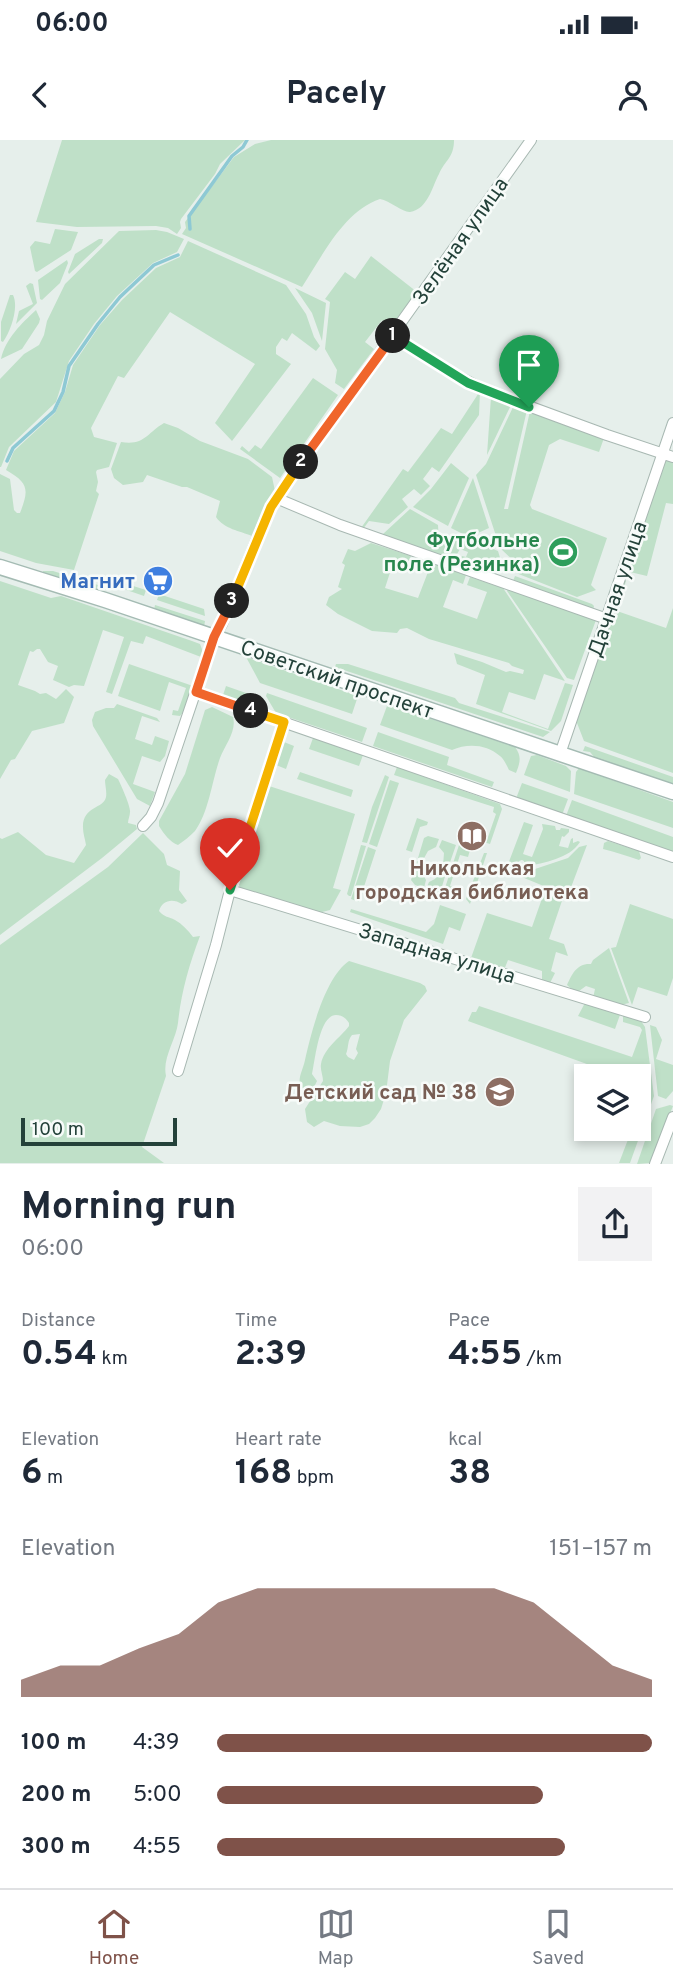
<!DOCTYPE html>
<html lang="en">
<head>
<meta charset="utf-8">
<style>
  body { margin:0; font-family:Overpass,sans-serif; background:#f2f2f3; color:#1f2937; height:100vh; display:flex; flex-direction:column; font-size:26px; white-space:nowrap }
  * { box-sizing:border-box; margin:0 }
  p { font-size:23px; color:#747a83 }
  .icon { flex:none; width:38px; height:38px; fill:none; stroke:currentColor; stroke-width:2; stroke-linecap:round; stroke-linejoin:round }
  .map { position:relative; height:1024px; overflow:hidden }
  .drawer { display:flex; flex-direction:column; background:#fff; flex:1 }
  .drawer>* { flex:none }
  .controls { position:absolute; left:574px; top:924px; display:grid; gap:14px }
  .controls a { display:grid; place-items:center; width:77px; height:77px; border-radius:0px; background:#fff; box-shadow:0 4px 10px #0003; font-size:35px }
  .scale { position:absolute; left:21px; bottom:18px; width:156px; box-sizing:border-box; padding-left:7px; border:4px solid #24423a; border-top:0; font-size:19px; line-height:24px; white-space:nowrap; color:#24423a; -webkit-text-stroke:5px #f7fbf9; paint-order:stroke }
  .pin { position:absolute; display:grid; place-items:center; width:60px; height:60px; color:#fff; margin:-72px -30px; border-radius:50% 50% 50% 0; rotate:-45deg; box-shadow:0 0 7px #0007 }
  .pin .icon { rotate:45deg }
  .km { position:absolute; width:35px; height:35px; margin:-18px; border-radius:50%; background:#222; color:#fff; font-size:19px; line-height:35px; text-align:center }
  .round { display:grid; place-items:center; flex:none; width:74px; height:74px; border-radius:0px; background:#f2f2f3 }
  .head { display:flex; align-items:center; justify-content:space-between; height:119px; padding:0 21px }
  h1 { font-size:38px; font-weight:700; line-height:52px }
  .figures { display:grid; grid-template-columns:repeat(3,1fr); gap:10px; height:119px; padding:7px 21px }
  .figures div { display:grid; align-content:center }
  .figures b { font-size:35px; font-weight:700 }
  .figures small { font-size:19px; font-weight:400 }
  .figures p { font-size:19px }
  .chart { height:196px; padding:14px 21px }
  .chart p { display:flex; justify-content:space-between }
  .chart svg { width:100%; height:126px; margin-top:7px; fill:#7f5249; opacity:.7 }
  ul { padding:0 21px; list-style:none; font-size:23px }
  li { display:grid; grid-template-columns:112px 84px 1fr; align-items:center; height:52px }
  li i { height:18px; border-radius:9px; background:#7f5249 }
  .status { display:flex; justify-content:space-between; align-items:center; height:49px; padding:0 35px; background:#fff; direction:ltr }
  .status svg { height:19px; fill:currentColor }
  header { display:flex; justify-content:space-between; align-items:center; height:91px; padding:0 21px; background:#fff; font-size:32px; font-weight:700 }
  .tabs { display:flex; justify-content:space-around; align-items:center; height:98px; border-top:2px solid #e0e1e3; background:#fff; font-size:19px; color:#747a83 }
  .tabs a { display:grid; justify-items:center; gap:4px }
  .tabs .selected { color:#7f5249 }
  .map>svg:first-child { display:block }
</style>
</head>
<body>
<div class="status"><b>06:00</b><svg viewBox="0 0 49 12"><path d="M0 12V9h3v3zM5 12V6h3v6zM10 12V3h3v9zM15 12V0h3v12zM26 1h20v11H26zM47 4h2v5h-2z"/></svg></div>
<header><svg class="icon" aria-label="back" viewBox="0 0 24 24"><path d="M15 5l-7 7 7 7"/></svg>Pacely<svg class="icon" aria-label="person" viewBox="0 0 24 24"><circle cx="12" cy="8" r="4"/><path d="M4 21q1-7 8-7t8 7"/></svg></header>
<div class="map">
<svg width="673" height="1024" viewBox="0 0 673 1024">
  <rect width="100%" height="100%" fill="#e6efeb"/>
  <path fill="#bfe0c8" fill-rule="evenodd" d="M62,0H245L220,24L215,34L181,79L180,82L181,88L177,94L168,88L156,86L77,87L36,82Z
    M271,0H454C454,18 445,20 439,34C432,47 428,69 410,72C404,73 390,61 380,59C343,72 323,115 302,147L182,94L186,88L185,82L234,17L255,4Z
    M55,89L78,92L71,110L37,132L35,131L30,107L35,101L50,104Z
    M156,90L167,92L184,99L177,112L153,123L117,156L94,184L69,221L56,262L9,307L1,327H0V239L24,214L39,205L44,195L47,181L65,144L119,91Z
    M99,99H103L102,103L69,134L68,132L75,114Z
    M188,101L286,145L306,174L314,197L320,206L316,211L292,193L287,201L282,198L276,207V214L291,224L232,301L215,283L255,224L170,172L124,238L118,236L91,288L94,297L117,303L109,327L97,330L96,332L98,342L96,351L99,354L74,430L36,423L0,411V334L10,339L14,370L17,373H20C29,350 29,343 6,330L14,311L55,273L65,252L73,225L100,185L122,160L156,128L180,117Z
    M371,116L417,152L390,187L382,180L365,202L374,209L344,249L335,243L337,230L325,209L330,162L325,159L345,132L355,139Z
    M67,120L68,123L60,143L42,160L40,159L38,140Z
    M30,143L33,144L37,163L16,184L19,171L33,164L26,146Z
    M295,148L326,163L322,201L312,173Z
    M10,155H13C19,167 11,191 3,202L1,201V182Z
    M36,170L40,179L39,183L22,209L1,219C5,199 22,183 36,170Z
    M313,238L338,255L280,338L240,309L242,306L249,312L255,305L261,309Z
    M480,251L479,275L439,332L432,327L423,339L430,346L421,355L414,349L402,359L408,367L389,384L369,381L363,389L361,388L403,329L408,332L441,288L452,294Z
    M491,257L511,265L487,315Z
    M514,265L527,270L504,369H508L530,271L604,298L599,312L560,299L549,305L530,365L532,369L607,398L591,445L596,450L577,457L516,433L518,425L500,408L476,335L486,324Z
    M164,283L178,288L200,301L248,319L272,337L275,351L255,395L252,396C240,391 224,389 216,377L220,361L187,347H182L147,335L143,342L123,345L114,338L111,329L121,302C144,306 147,293 164,283Z
    M665,317L673,320V364L666,363L647,436L630,432L627,428Z
    M451,323L469,338L448,386L413,367L431,349Z
    M473,338L489,388L469,397L451,388Z
    M410,369L438,385L439,403L447,402L455,393L498,411L501,421L496,436L460,423L462,416L466,417L468,412L460,409L457,414L460,416L458,423L383,396V394Z
    M371,403L411,416L408,424L394,420L385,448L418,458L428,432L413,426L416,418L466,435L463,444L453,440L443,467L477,479L487,452L467,445L470,437L503,448L565,541L544,534L535,560L509,552L502,572L548,589L565,543L573,545L561,581L551,591L476,564L485,535L457,524L454,513L482,522L506,532L510,531L523,534L524,530L512,526L509,523L429,499L407,488L400,489L397,493L372,491L338,474L326,465L329,457L342,449L338,447L345,425L342,423L348,409L355,411Z
    M43,431H53L98,445L96,450L43,433Z
    M515,436L592,464L594,466L593,470L513,441Z
    M114,440L146,450L144,456L112,445Z
    M624,440L626,441L617,471L666,488L673,468V633L584,601L577,583V575Z
    M0,441L51,458L61,456L192,501L200,504L203,512L201,517L146,496L143,504L131,501L112,554L106,552L124,497L103,490L84,546L74,545L69,547L53,540L58,526L48,522L40,509H37L33,512L30,511L18,545L35,551L40,554L46,553L56,559L66,549L74,557L64,583L32,591L15,619L11,620L0,639Z
    M508,449L596,480L574,540L567,538L507,451Z
    M159,454L204,469L205,476L157,460Z
    M155,465L205,481L204,487L154,470Z
    M246,517L358,556L352,574L260,543Z
    M129,524L193,546L187,567L180,576L172,575L173,570L178,571L186,548L169,542L160,571L118,556Z
    M336,524H348L455,558L459,563L550,592L543,597L335,527Z
    M226,546L260,558L257,567L223,555Z
    M267,553L367,588L362,602L276,573L266,556Z
    M117,564L157,578L160,582L142,576L135,599L152,605L155,596L169,601L165,616L160,622L142,616L133,644L155,652L150,666L137,659L93,586L92,580L95,572L106,568H114Z
    M389,565L515,607C522,616 520,623 516,633L509,630C507,626 504,619 500,616C487,604 467,603 452,610L380,585L387,566Z
    M212,567L233,577C237,591 225,605 220,618C212,640 209,672 195,691C190,696 184,701 178,705C170,702 164,694 159,686V681L185,634L205,570Z
    M378,592L449,617L447,625L494,642L492,647L373,606Z
    M313,598L363,615L359,626L309,609Z
    M284,602L294,606L286,629L276,625Z
    M585,606L673,637V645L595,618L590,612L583,611Z
    M537,615L566,626L571,631L570,652L524,635L531,616Z
    M397,627L500,664L502,669L490,704L477,700V698L487,700L496,674L493,672L494,667L394,635Z
    M579,628L673,662V688L574,654L576,632Z
    M300,632L353,650L351,657L297,639Z
    M109,634L118,639C121,645 131,667 130,672C130,676 128,679 128,683L136,685L137,689L102,718L0,795V698L2,699L18,692L46,715L74,723L86,705C85,699 83,693 83,688C82,666 104,669 106,657C107,652 105,645 105,640Z
    M385,635L389,637L367,703L362,702L372,667Z
    M390,640L399,643L377,707L369,704Z
    M522,643L568,659L562,675L519,660L517,656Z
    M266,645L355,674L333,748L341,750L330,770L318,773L241,750L237,739Z
    M572,660L673,697V712L566,676Z
    M417,678L428,682L427,685L420,687L412,712L406,710Z
    M524,682L533,685L523,714L532,717L543,689L542,684L555,686L556,690H560L561,688L569,689V692L564,697L562,696L559,706L568,708L571,699L573,698V703L578,701L580,702C569,719 545,722 525,727L524,721L522,720L519,721L516,730L507,727Z
    M143,693L164,714L167,725L180,731L179,750L187,761L182,764C173,758 162,760 159,771C165,778 168,776 175,780C182,784 188,790 193,797L200,796C189,825 181,853 178,883C176,900 162,918 166,936L142,1007L164,1023H0V805L108,727Z
    M428,696L439,699L436,707L428,711L423,720L418,718L424,698Z
    M442,700L456,705L448,728L443,726L444,713L439,707Z
    M608,701L639,711L641,718L639,720C627,716 616,712 603,709L604,703Z
    M361,705L366,706L351,756H349L347,754Z
    M459,705L469,708L470,710L468,717L460,715L450,746L458,749V752L453,757L443,754Z
    M587,705L570,750L566,749L549,799L564,804L568,816L556,812L551,831L555,833L550,843L542,842V831L508,820L504,830L471,818L487,773L532,787L546,747L517,735L568,718L579,707Z
    M368,707L376,710L359,762L351,759Z
    M484,713H487L470,764L466,759Z
    M417,721L422,722V733L426,740L424,748L415,745L411,740Z
    M442,728L447,730L440,753L426,749L429,742L435,739Z
    M630,764L673,779V838L667,856L638,847L632,865L611,808L616,807Z
    M440,765L466,774L460,791L449,787L443,804L350,772L351,769L426,792L434,784Z
    M609,808L629,863L621,865L593,858L595,849L586,846L579,851H574L567,845C572,834 577,823 591,824L593,820Z
    M349,821L420,843L425,846L427,851L404,880L390,921L386,953L381,969L375,978L369,984L360,987L340,986L324,981L314,987L307,982L305,969L323,941C323,935 320,930 321,924C324,908 340,898 349,886V883C346,878 342,875 336,875C319,875 315,921 312,934L317,941L314,947L305,949L300,947C298,936 303,930 305,920C311,893 325,837 349,821ZM360,894L356,909L358,913L354,920L348,917L346,914C349,907 347,901 352,895Z
    M586,861L621,872L615,889L578,876Z
    M479,866L632,917L642,890L640,887L623,882V873L641,881L645,887L654,956L630,1023H619L632,989H639V970L644,955L639,944V936H620L468,881L472,872H476Z
    M650,885L656,887L662,900L656,919L673,925V951L666,959L658,956Z
    M670,965L673,966L650,1023L637,1024L656,969Z"/>
  <g fill="none" stroke-linecap="round" stroke-linejoin="round">
    <path stroke="#8ec9d4" stroke-width="3.5" d="M190,89L189,76L232,16L243,7L247,0
      M7,321L13,308L54,271L63,252L69,226L98,184L120,157L154,125L178,115"/>
    <g stroke="#a8b8b2" stroke-width="12">
      <path id="street" d="M393,195L446,230L485,250L607,295L673,317
        M276,358L340,385L607,479
        M196,552L673,717
        M560,614L673,283
        M143,686L151,677L158,663L214,497L222,484L265,379L276,358L531,0
        M230,750L645,877
        M178,931L216,805L230,750L284,582
        M655,1024L673,977"/>
    </g>
    <g stroke="#a4bbb3" stroke-width="17">
      <path id="secondary" d="M0,427L105,460L673,652"/>
    </g>
    <use href="#street" stroke="#fff" stroke-width="10"/>
    <use href="#secondary" stroke="#fff" stroke-width="14"/>
  </g>
  <g fill="none" stroke-linecap="round" stroke-linejoin="round">
    <g stroke="#fff" stroke-width="14">
      <path id="split-1" d="M393,196L468,243L529,267"/>
    </g>
    <g stroke="#fff" stroke-width="14">
      <path id="split-2" d="M301,322L393,196"/>
    </g>
    <g stroke="#fff" stroke-width="14">
      <path id="split-3" d="M232,461L271,367L301,322"/>
    </g>
    <g stroke="#fff" stroke-width="14">
      <path id="split-4" d="M232,461L214,497L196,552L251,571"/>
    </g>
    <g stroke="#fff" stroke-width="14">
      <path id="split-5" d="M247,697L284,582L251,571"/>
    </g>
    <g stroke="#fff" stroke-width="14">
      <path id="split-6" d="M230,750L247,697"/>
    </g>
    <use href="#split-1" stroke="#22a559" stroke-width="9"/>
    <use href="#split-2" stroke="#f0652b" stroke-width="9"/>
    <use href="#split-3" stroke="#f5b400" stroke-width="9"/>
    <use href="#split-4" stroke="#f0652b" stroke-width="9"/>
    <use href="#split-5" stroke="#f5b400" stroke-width="9"/>
    <use href="#split-6" stroke="#22a559" stroke-width="9"/>
  </g>
  <defs>
    <g id="stadium-disc" transform="scale(1.575)"><circle r="9.5" fill="#2e9e5b" stroke="#f7fbf9"/><path d="M0-5a6.5 5 0 1 0 0 10a6.5 5 0 1 0 0-10ZM-3.5-1.8h7v3.6h-7Z" fill="#fff"/></g>
    <g id="supermarket-disc" transform="scale(1.575)"><circle r="9.5" fill="#3f7fe0" stroke="#f7fbf9"/><path d="M-6-5.5h2.5l.6 2H6L4.5 2H-2.5L-4.4-4H-6ZM-1.5 3.2a1.3 1.3 0 1 0 .1 0ZM3 3.2a1.3 1.3 0 1 0 .1 0Z" fill="#fff"/></g>
    <g id="library-disc" transform="scale(1.575)"><circle r="9.5" fill="#8d6e63" stroke="#f7fbf9"/><path d="M-6-4Q-3-5.5-.7-3.5V5Q-3 3-6 4ZM6-4Q3-5.5 .7-3.5V5Q3 3 6 4Z" fill="#fff"/></g>
    <g id="school-disc" transform="scale(1.575)"><circle r="9.5" fill="#8d6e63" stroke="#f7fbf9"/><path d="M0-5L7-2L0 1L-7-2ZM-4 1L0 2.5L4 1V4Q0 6-4 4Z" fill="#fff"/></g>
  </defs>
  <g fill-rule="evenodd">
    <use href="#stadium-disc" x="563" y="412"/>
    <use href="#supermarket-disc" x="158" y="441"/>
    <use href="#library-disc" x="472" y="696"/>
    <use href="#school-disc" x="500" y="952"/>
  </g>
  <g text-anchor="middle" stroke-width="5" stroke-linejoin="round" paint-order="stroke">
    <g font-size="21" fill="#24423a" stroke="#f7fbf9">
      <text transform="translate(460 101) rotate(-55)" y="7">Зелёная улица</text>
      <text transform="translate(617 449) rotate(-71)" y="7">Дачная улица</text>
      <text transform="translate(337 539) rotate(19)" y="7">Советский проспект</text>
      <text transform="translate(437 813) rotate(17)" y="7">Западная улица</text>
    </g>
    <g font-size="21" font-weight="bold" fill="#27864d" stroke="#f7fbf9" text-anchor="end">
      <text x="540" y="407">Футбольне<tspan x="540" dy="24">поле (Резинка)</tspan></text>
    </g>
    <g font-size="21" font-weight="bold" fill="#366cbe" stroke="#f7fbf9" text-anchor="end">
      <text x="135" y="448">Магнит</text>
    </g>
    <g font-size="21" font-weight="bold" fill="#785e54" stroke="#f7fbf9">
      <text x="472" y="735">Никольская<tspan x="472" dy="24">городская библиотека</tspan></text>
      <text x="477" y="959" text-anchor="end">Детский сад № 38</text>
    </g>
  </g>
</svg>
<div class="controls">
<a><svg class="icon" aria-label="layers" viewBox="0 0 24 24"><path d="M12 4l9 5-9 5-9-5zM3 14l9 5 9-5"/></svg></a>
</div>
<div class="scale">100 m</div>
<div class="pin" style="left:529px;top:267px;background:#1e9e55"><svg class="icon" aria-label="arrive" viewBox="0 0 24 24"><path d="M6 21V4h12l-3 4 3 4H6"/></svg></div>
<div class="pin" style="left:230px;top:750px;background:#d93025"><svg class="icon" aria-label="check" viewBox="0 0 24 24"><path d="M5 12l5 5 9-10"/></svg></div>
<b class="km" style="left:393px;top:196px">1</b>
<b class="km" style="left:301px;top:322px">2</b>
<b class="km" style="left:232px;top:461px">3</b>
<b class="km" style="left:251px;top:571px">4</b>
</div>
<section class="drawer">
<div class="head"><div><h1>Morning run</h1><p>06:00</p></div><a class="round"><svg class="icon" aria-label="share" viewBox="0 0 24 24"><path d="M12 15V3M7 8l5-5 5 5M5 13v7h14v-7"/></svg></a></div>
<div class="figures">
<div><p>Distance</p><b>0.54<small> km</small></b></div>
<div><p>Time</p><b>2:39</b></div>
<div><p>Pace</p><b>4:55<small> /km</small></b></div>
</div>
<div class="figures">
<div><p>Elevation</p><b>6<small> m</small></b></div>
<div><p>Heart rate</p><b>168<small> bpm</small></b></div>
<div><p>kcal</p><b>38</b></div>
</div>
<div class="chart"><p><span>Elevation</span>151–157 m</p>
<svg viewBox="0 0 160 44" preserveAspectRatio="none"><path d="M0 44V38L10 33L20 33L30 27L40 22L50 11L60 6L70 6L80 6L90 6L100 6L110 6L120 6L130 11L140 22L150 33L160 38V44z"/></svg>
</div>
<ul>
<li><b>100 m</b>4:39<i style="width:100%"></i></li>
<li><b>200 m</b>5:00<i style="width:75%"></i></li>
<li><b>300 m</b>4:55<i style="width:80%"></i></li>
</ul>
</section>
<nav class="tabs">
<a class="selected"><svg class="icon" aria-label="home" viewBox="0 0 24 24"><path d="M3 11l9-7 9 7M6 9v11h12V9"/></svg>Home</a>
<a><svg class="icon" aria-label="map" viewBox="0 0 24 24"><path d="M3 6l6-2 6 2 6-2v14l-6 2-6-2-6 2zM9 4v14M15 6v14"/></svg>Map</a>
<a><svg class="icon" aria-label="saved" viewBox="0 0 24 24"><path d="M7 4h10v16l-5-4-5 4z"/></svg>Saved</a>
</nav>
</body>
</html>
